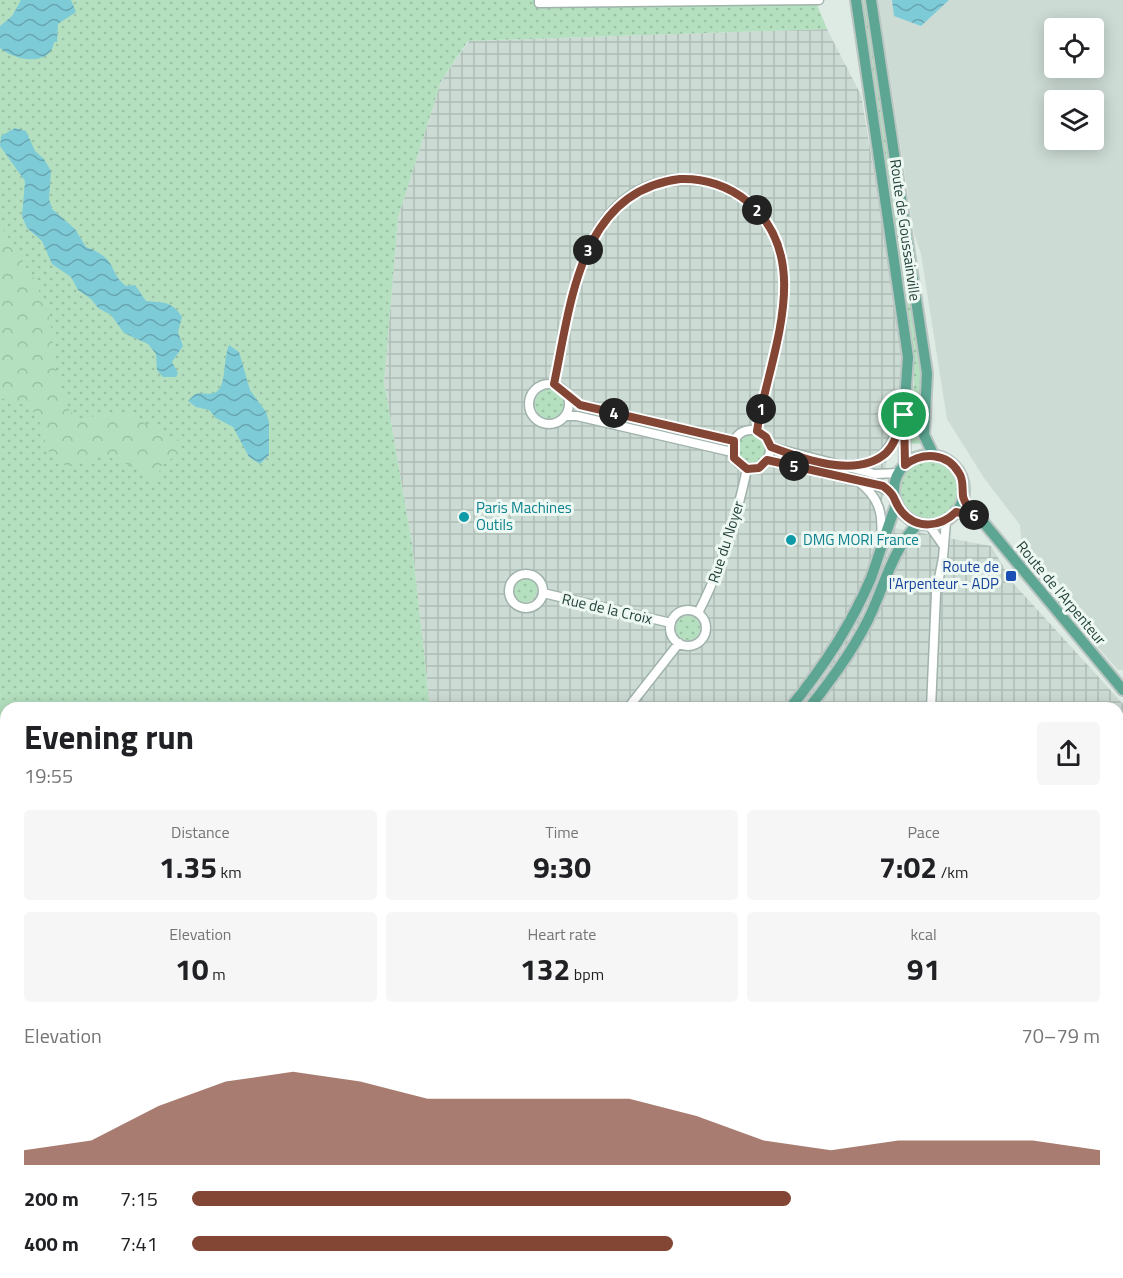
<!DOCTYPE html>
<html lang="en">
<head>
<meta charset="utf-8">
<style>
  body { margin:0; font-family:"Titillium Web",sans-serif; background:#f6f6f6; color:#202124; height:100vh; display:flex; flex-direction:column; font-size:22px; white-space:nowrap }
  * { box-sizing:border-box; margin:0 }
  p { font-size:20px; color:#757577 }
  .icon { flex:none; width:33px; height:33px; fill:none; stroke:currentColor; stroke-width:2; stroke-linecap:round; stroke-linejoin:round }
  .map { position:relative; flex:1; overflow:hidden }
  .side { position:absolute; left:0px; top:702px; width:1124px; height:576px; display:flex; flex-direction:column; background:#fff; border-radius:18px 18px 0 0; box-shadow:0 3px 15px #0003 }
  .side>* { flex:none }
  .controls { position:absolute; left:1044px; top:18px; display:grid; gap:12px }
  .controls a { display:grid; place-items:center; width:60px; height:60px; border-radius:6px; background:#fff; box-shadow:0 3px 15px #0003; font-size:30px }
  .pin { position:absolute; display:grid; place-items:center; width:51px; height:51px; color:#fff; margin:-26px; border:3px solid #fff; border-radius:50%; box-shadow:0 2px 6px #0007 }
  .km { position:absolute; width:30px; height:30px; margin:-15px; border-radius:50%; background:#222; color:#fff; font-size:16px; line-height:30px; text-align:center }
  .round { display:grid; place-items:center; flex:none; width:63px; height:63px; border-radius:6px; background:#f6f6f6 }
  .head { display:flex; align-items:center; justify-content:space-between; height:102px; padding:0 24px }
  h1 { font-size:33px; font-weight:700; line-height:45px }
  .stats { display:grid; grid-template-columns:repeat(3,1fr); gap:9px; height:102px; padding:6px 24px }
  .stats div { display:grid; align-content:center; border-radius:6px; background:#f6f6f6; text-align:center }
  .stats b { font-size:30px; font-weight:700 }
  .stats small { font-size:16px; font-weight:400 }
  .stats p { font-size:16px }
  .chart { height:168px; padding:12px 24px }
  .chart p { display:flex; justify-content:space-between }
  .chart svg { width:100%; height:108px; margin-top:6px; fill:#844634; opacity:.7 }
  ul { padding:0 24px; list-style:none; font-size:20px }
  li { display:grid; grid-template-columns:96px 72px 1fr; align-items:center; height:45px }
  li i { height:15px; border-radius:8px; background:#844634 }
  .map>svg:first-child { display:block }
</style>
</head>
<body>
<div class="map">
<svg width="1123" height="1278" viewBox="0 0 1123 1278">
  <defs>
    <pattern id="industrial-grid" width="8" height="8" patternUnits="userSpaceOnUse" patternTransform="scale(1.5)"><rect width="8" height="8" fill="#ccdbd4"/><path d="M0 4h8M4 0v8" fill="none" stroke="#afbdb7"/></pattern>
    <pattern id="grass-dots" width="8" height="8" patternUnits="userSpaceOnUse" patternTransform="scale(1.5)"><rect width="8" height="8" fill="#b4e0bf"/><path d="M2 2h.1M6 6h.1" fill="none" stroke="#9ac1a5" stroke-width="1.8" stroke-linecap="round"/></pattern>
    <pattern id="forest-crowns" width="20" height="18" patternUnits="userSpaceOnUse" patternTransform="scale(1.5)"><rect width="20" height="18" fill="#b4e0bf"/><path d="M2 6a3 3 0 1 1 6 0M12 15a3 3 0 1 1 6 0" fill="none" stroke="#9ac1a5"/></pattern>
    <pattern id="park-tufts" width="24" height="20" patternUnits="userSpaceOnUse" patternTransform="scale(1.5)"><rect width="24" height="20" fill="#b4e0bf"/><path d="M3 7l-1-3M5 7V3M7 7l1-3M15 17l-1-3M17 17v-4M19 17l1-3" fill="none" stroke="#9ac1a5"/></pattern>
    <pattern id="water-waves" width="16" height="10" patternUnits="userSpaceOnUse" patternTransform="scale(1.5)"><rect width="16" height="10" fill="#7ecbd8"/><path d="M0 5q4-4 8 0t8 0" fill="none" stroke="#67a6b0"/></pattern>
  </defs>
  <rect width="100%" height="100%" fill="#deebe5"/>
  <path fill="#ccdbd4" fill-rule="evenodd" d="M878,0H1123V670H1118L1038,579L1022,551L1020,525L984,478L947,419L921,254L914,234ZM1054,28H1094V68H1054ZM1054,100H1094V140H1054Z"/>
  <path fill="url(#industrial-grid)" d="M827,29L861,95L905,355L889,440L879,525L991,546L1013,583L1123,704V842L1118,843V708H430L412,544L384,382L398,218L441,81L469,41Z
    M372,1272H484L498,1278H368Z"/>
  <path fill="url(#grass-dots)" d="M0,0H815L827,29L468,41L441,81L398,218L384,382L412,544L430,708H6V1027L0,1024Z
    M860,0H867L923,366L922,444L907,443L914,383V361Z
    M535 404a15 15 0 1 1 30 0a15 15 0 1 1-30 0Z
    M737 450a15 15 0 1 1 30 0a15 15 0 1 1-30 0Z
    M899 491a30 30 0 1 1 60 0a30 30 0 1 1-60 0Z
    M513 590a12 12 0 1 1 24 0a12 12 0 1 1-24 0Z
    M676 628a12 12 0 1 1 24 0a12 12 0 1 1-24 0Z
    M68,1272H164L165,1278H71Z"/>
  <path fill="url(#forest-crowns)" d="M0,225L35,281L50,319L56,372L69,410L78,419L108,414L129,415L180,442L178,454L161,466L158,476L152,480C139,470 111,452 94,457C83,460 78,469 65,465C39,458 48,422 30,409C22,402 10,401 0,398Z"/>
  <path fill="url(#park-tufts)" d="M1123,1065V1107H1118V1067Z"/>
  <path fill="url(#water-waves)" d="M21,0H71L76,12L58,24L57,42H54C51,67 15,61 0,48V26L12,16Z
    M892,0H949L921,26L894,16Z
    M15,128L26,131L35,151L44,159L51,171L49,199L52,209L75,229L86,247C120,260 106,270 126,286L135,285L146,301C163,303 171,300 182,317L178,332L183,346L172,362L178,373L176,377H163L157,370L156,354L148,344L124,333L111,315L98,308L91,299L78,290L71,277L52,264L42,241L27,228L22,216L25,181L0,146L1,136Z
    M229,345L239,352L250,390L266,412L269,422V455L260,464L249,457L233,427L216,418L209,410L196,407L188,401L195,394C202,392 207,395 214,393C227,390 223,357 229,345Z
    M263,1272H309L307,1278H266Z"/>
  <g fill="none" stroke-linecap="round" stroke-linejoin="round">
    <g stroke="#a0b3ac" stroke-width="11">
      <path id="minor" d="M539,0V3L819,0
        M554,384C566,332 571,269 602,224C653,147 769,175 783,265C791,321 765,376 757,431
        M529 404a20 20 0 1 1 40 0a20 20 0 1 1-40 0Z
        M568,398L580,405L734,441
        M565,416H577L732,452
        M732 449a19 19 0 1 1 38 0a19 19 0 1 1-38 0Z
        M771,447L875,474L898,473
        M767,460L870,482L894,494
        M853,465C882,468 894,441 902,419
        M858,481C880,498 883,513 881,540
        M929,525L943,545
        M509 591a17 17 0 1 1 34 0a17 17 0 1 1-34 0Z
        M543,593L671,623
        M670 628a18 18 0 1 1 36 0a18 18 0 1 1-36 0Z
        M698,613C722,567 736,520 747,469
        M628,708L679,643
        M931,708L936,593L943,558L946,521
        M1118,849L1123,845
        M1118,1038L1123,1037
        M1118,1139L1123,1143
        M1118,1269L1123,1267
        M516,1272L529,1278
        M649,1272L656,1278
        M680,1272L687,1278
        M741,1272L744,1278
        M895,1272L896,1278
        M1029,1272L1030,1278
        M667,1278L672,1272
        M799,1278L803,1272
        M1095,1278L1110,1272"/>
    </g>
    <g stroke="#bbc5c2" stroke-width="14">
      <path id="major" d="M856,0L908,357L904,415L905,465
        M871,0L927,373L924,435L934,456
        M894 490a35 35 0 1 1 70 0a35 35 0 1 1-70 0Z
        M956,512L975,516L984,523L1123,690
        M790,708C822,669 851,625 871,578C880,553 887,527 897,503
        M809,708C831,680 852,652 868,620C884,588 892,548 919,523
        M0,1045L6,1048
        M343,1278L345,1272
        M361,1278L364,1272"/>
    </g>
    <use href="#minor" stroke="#fff" stroke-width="8"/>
    <use href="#major" stroke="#5da693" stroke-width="10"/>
  </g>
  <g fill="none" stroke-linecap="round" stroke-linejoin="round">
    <g stroke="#fff" stroke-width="12">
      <path id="route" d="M680,179C704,178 729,186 748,202C817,260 768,358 757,431L766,437L771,447C803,459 857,479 886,453C896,443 899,428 904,415L905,465C922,452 947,452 959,473C964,480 962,488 963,496C964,503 971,511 975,516L956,512C941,527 917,530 902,512C892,500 898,497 883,486L767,460L759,468L747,469L734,458V441L580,405L554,384C571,304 579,191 680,179Z"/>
    </g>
    <use href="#route" stroke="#844634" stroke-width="8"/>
  </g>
  <g fill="#0f9aa8" stroke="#eef8f3" stroke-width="2">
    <circle cx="464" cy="517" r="6"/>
    <circle cx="791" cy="540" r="6"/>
  </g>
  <rect fill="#1a4fb4" stroke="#eef8f3" stroke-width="2" x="1005" y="570" width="12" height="12" rx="3"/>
  <g text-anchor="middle" stroke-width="6" stroke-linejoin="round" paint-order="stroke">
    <g font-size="15" fill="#1d3d34" stroke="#eef8f3">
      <text transform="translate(905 230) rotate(82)" y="5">Route de Goussainville</text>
      <text transform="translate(726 542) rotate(-72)" y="5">Rue du Noyer</text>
      <text transform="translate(1061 593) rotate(50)" y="5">Route de l'Arpenteur</text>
      <text transform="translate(607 609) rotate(13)" y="5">Rue de la Croix</text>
    </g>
    <g font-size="15" fill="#0d838f" stroke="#eef8f3" text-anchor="start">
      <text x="476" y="513">Paris Machines<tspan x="476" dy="17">Outils</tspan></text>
      <text x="803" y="545">DMG MORI France</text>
    </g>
    <g font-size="15" fill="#164399" stroke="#eef8f3" text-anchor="end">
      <text x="999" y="572">Route de<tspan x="999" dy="17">l'Arpenteur - ADP</tspan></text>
    </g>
  </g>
</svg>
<div class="controls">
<a><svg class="icon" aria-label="locate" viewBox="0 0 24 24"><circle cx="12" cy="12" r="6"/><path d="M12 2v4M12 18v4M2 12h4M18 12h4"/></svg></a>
<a><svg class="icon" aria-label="layers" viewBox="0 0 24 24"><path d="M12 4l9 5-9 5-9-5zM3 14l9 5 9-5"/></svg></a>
</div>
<div class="pin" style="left:904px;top:415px;background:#1e9e55"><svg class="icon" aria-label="arrive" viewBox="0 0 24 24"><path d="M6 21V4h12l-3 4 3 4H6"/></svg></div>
<b class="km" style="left:761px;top:409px">1</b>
<b class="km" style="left:757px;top:210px">2</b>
<b class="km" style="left:588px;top:250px">3</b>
<b class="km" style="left:614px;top:413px">4</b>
<b class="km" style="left:794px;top:466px">5</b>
<b class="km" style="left:974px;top:515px">6</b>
<section class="side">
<div class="head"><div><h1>Evening run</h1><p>19:55</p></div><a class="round"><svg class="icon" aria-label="share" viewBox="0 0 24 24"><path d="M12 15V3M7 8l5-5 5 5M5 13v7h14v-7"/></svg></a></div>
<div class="stats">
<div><p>Distance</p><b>1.35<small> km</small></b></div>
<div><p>Time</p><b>9:30</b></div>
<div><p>Pace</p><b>7:02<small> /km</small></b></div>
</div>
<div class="stats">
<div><p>Elevation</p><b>10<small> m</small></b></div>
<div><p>Heart rate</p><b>132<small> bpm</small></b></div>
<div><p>kcal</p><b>91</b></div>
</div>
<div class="chart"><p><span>Elevation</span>70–79 m</p>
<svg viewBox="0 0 160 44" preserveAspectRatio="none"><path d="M0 44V38L10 34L20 20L30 10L40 6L50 10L60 17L70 17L80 17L90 17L100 24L110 34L120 38L130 34L140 34L150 34L160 38V44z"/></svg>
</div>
<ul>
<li><b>200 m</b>7:15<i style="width:66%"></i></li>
<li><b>400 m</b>7:41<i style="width:53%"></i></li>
</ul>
</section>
</div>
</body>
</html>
